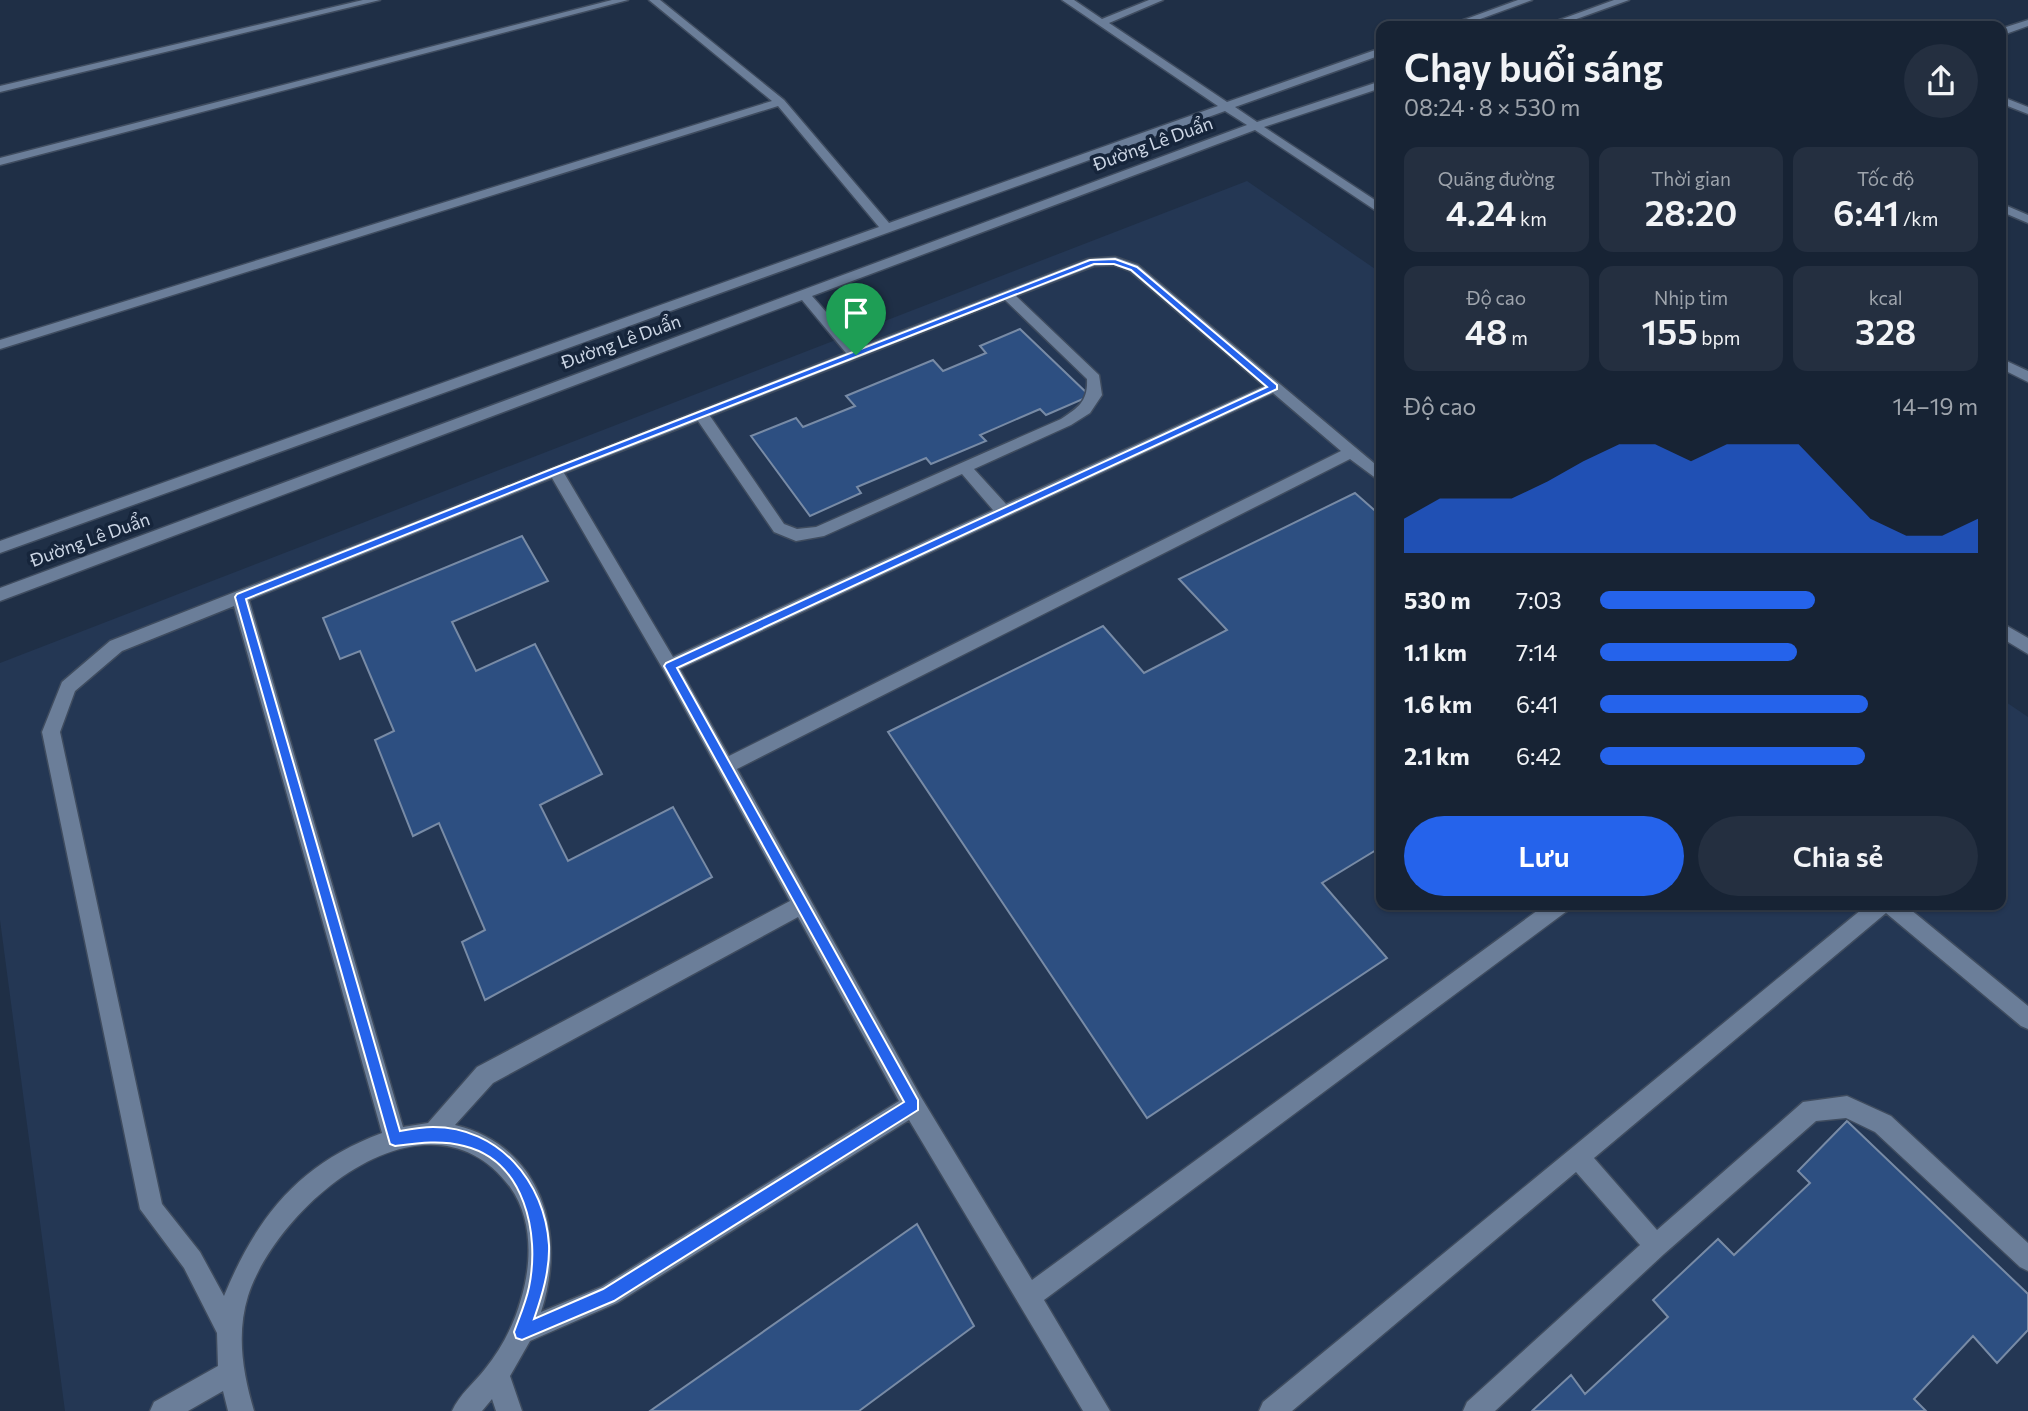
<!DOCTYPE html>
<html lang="vi">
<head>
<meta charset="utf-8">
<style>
  body { margin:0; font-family:Commissioner,sans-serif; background:#242f40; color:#f1f3f6; height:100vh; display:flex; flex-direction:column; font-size:26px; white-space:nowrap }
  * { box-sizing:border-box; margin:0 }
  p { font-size:23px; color:#9ea4ac }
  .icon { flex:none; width:38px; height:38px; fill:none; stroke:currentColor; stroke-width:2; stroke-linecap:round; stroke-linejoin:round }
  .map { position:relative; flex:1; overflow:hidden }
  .details { position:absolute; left:1376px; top:21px; width:630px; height:889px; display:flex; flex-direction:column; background:#172334; border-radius:14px; box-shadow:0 2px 5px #0004,0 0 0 2px #36404f }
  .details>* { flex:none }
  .pin { position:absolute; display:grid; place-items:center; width:60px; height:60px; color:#fff; margin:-72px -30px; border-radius:50% 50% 50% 0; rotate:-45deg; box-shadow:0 0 7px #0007 }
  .pin .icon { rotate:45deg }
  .round { display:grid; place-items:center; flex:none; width:74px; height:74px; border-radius:37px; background:#242f40 }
  .summary { display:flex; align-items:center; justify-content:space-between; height:119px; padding:0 28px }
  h1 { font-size:38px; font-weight:600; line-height:52px }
  .stats { display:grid; grid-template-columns:repeat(3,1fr); gap:10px; height:119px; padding:7px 28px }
  .stats div { display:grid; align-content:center; border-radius:14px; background:#242f40; text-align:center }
  .stats b { font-size:35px; font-weight:600 }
  .stats small { font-size:19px; font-weight:400 }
  .stats p { font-size:19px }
  .chart { height:196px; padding:14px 28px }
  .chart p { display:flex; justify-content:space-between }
  .chart svg { width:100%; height:126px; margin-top:7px; fill:#2563eb; opacity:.7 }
  .cta { display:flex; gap:14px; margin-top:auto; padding:14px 28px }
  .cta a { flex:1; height:80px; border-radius:42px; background:#2563eb; color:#fff; font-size:28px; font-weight:600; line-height:80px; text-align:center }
  .cta a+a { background:#242f40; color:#f1f3f6 }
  ul { padding:0 28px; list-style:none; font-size:23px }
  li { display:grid; grid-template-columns:112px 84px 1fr; align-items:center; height:52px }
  li i { height:18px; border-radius:9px; background:#2563eb }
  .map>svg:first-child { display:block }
</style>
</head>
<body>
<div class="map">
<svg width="2028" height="1411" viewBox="0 0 2028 1411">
  <rect width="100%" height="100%" fill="#1f2f46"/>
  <path fill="#243754" d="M1247,181L1381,273V905H2000V698L2028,717V1411H65L0,920V663Z"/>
  <path fill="#2d4f81" stroke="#788ba6" stroke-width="2" d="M1020,329L1090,396L1046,415L1040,409L980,435L986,441L931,464L926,458L857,487L861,493L810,516L751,436L796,418L803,427L855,406L846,396L933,360L943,371L986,353L980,346Z
    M1355,493L1381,516V847L1322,883L1387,958L1147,1118L888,732L1103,626L1144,673L1227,630L1179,579Z
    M522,536L548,581L452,622L476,671L535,644L602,774L540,805L568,861L673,807L712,877L485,1000L462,942L485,930L439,823L413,836L375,740L394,731L360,651L340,659L323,618Z
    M1847,1121L2028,1294V1330L1997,1363L1973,1336L1914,1399L1926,1411H1532L1571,1375L1585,1394L1668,1317L1653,1300L1718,1239L1734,1255L1810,1183L1798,1171Z
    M917,1224L974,1326L859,1411H650Z"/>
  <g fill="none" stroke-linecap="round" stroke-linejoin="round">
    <g stroke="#3f4c5f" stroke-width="3">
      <path id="minor" d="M363,0H380L0,92V86Z
        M612,0H628L0,165V158Z
        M649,0H660L784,100L889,223L1218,106L1062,0H1074L1102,19L1149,0H1163L1109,23L1227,102L1381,48V55L1235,107L1257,122L1381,81V88L1264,127L1381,204V214L1255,130L812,296L858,348L1088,259L1115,257L1138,265L1381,469V482L1350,459L737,769L921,1097L1032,1280L1545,905H1570L1567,911L1044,1300L1110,1411H1083L909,1120L617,1303L530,1341L510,1376L522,1411H496L492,1399L482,1411H452C459,1395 474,1383 485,1369C501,1349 514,1325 521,1299C532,1263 533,1219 510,1187C429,1078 278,1203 248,1296C236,1335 243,1373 254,1411H228L223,1391L188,1411H150L154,1402L218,1366L217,1333L184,1268L140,1209L42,732L62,682L110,641L846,353L802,300L0,601V588L1247,125L1225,111L0,553V541L879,227L778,106L0,349V340L772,101ZM1114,265L1130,271L1264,386L1006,504L974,469L1071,425L1090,413L1102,395L1099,375L1016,296L1094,266ZM1005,300L1087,379C1088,401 1079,407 1061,419L816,527L797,529L784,524L710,416ZM1273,393L1341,451L729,756L680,669ZM698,421L774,532L796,541L824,536L962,474L993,510L673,657L564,473ZM552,478L664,671L790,901L477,1067L428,1123L403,1127L249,600ZM234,606L382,1133C299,1164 257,1216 224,1296L200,1252L162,1204L60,732L75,691L122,651ZM798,917L899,1101L601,1287L541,1312C567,1234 542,1146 455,1125L493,1083Z
        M1518,0H1532L1461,26H1447Z
        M1614,0H1629L1557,26H1543Z
        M2028,20V26L2000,36V29Z
        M2000,96L2028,107V114L2000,103Z
        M2000,203L2028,215V223L2000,211Z
        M2000,358L2028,371V382L2000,368Z
        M2000,622L2028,638V654L2000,637Z
        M1867,905H1905L2028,1006V1029L2021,1026L1886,913L1594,1158L1657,1230L1803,1102L1847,1096L1891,1116L2028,1243V1271L2020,1267L1875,1132L1846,1118L1816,1121L1664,1254L1495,1411H1463L1467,1402L1640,1245L1576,1172L1292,1411H1259L1263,1402Z"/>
    </g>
    <use href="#minor" fill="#6b7e99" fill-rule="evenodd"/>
  </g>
  <path fill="#2563eb" stroke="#fff" stroke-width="2" fill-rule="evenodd" d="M1115,259L1137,267L1277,385V389L677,668L918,1100V1110L614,1301L522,1340L516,1338L514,1332C519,1318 526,1302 529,1287C540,1234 525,1161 464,1146C441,1140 419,1143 395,1146L390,1144L235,597L237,594L552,469L1090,260ZM1094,264H1114L1131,270L1267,387L666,663L664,666L904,1102L603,1289L534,1319C542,1296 550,1270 549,1245C545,1182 499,1127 433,1127C422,1127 411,1129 400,1131L246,599L559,473Z"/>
  <g text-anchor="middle" stroke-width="7" stroke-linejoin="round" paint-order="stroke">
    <g font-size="18" fill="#ccd6e5" stroke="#16253b">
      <text transform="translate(1153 144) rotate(-20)" y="6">Đường Lê Duẩn</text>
      <text transform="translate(621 342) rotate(-20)" y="6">Đường Lê Duẩn</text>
      <text transform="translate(90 540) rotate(-20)" y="6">Đường Lê Duẩn</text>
    </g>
  </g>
</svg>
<div class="pin" style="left:856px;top:355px;background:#1e9e55"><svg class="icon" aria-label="arrive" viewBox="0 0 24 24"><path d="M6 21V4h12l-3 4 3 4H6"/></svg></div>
<section class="details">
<div class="summary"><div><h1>Chạy buổi sáng</h1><p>08:24 · 8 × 530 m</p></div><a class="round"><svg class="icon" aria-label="share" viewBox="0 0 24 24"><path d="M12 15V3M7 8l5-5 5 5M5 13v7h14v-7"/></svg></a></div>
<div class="stats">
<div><p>Quãng đường</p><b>4.24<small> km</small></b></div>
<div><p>Thời gian</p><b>28:20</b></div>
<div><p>Tốc độ</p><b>6:41<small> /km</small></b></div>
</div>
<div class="stats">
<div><p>Độ cao</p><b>48<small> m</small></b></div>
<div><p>Nhịp tim</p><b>155<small> bpm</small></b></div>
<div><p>kcal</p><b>328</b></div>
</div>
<div class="chart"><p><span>Độ cao</span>14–19 m</p>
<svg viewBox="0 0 160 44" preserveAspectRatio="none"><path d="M0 44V32L10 25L20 25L30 25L40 19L50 12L60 6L70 6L80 12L90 6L100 6L110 6L120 19L130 32L140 38L150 38L160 32V44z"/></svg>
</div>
<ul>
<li><b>530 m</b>7:03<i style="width:57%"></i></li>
<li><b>1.1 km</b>7:14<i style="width:52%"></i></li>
<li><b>1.6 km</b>6:41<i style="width:71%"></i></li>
<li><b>2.1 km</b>6:42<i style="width:70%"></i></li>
</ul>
<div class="cta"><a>Lưu</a><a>Chia sẻ</a></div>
</section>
</div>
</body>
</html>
